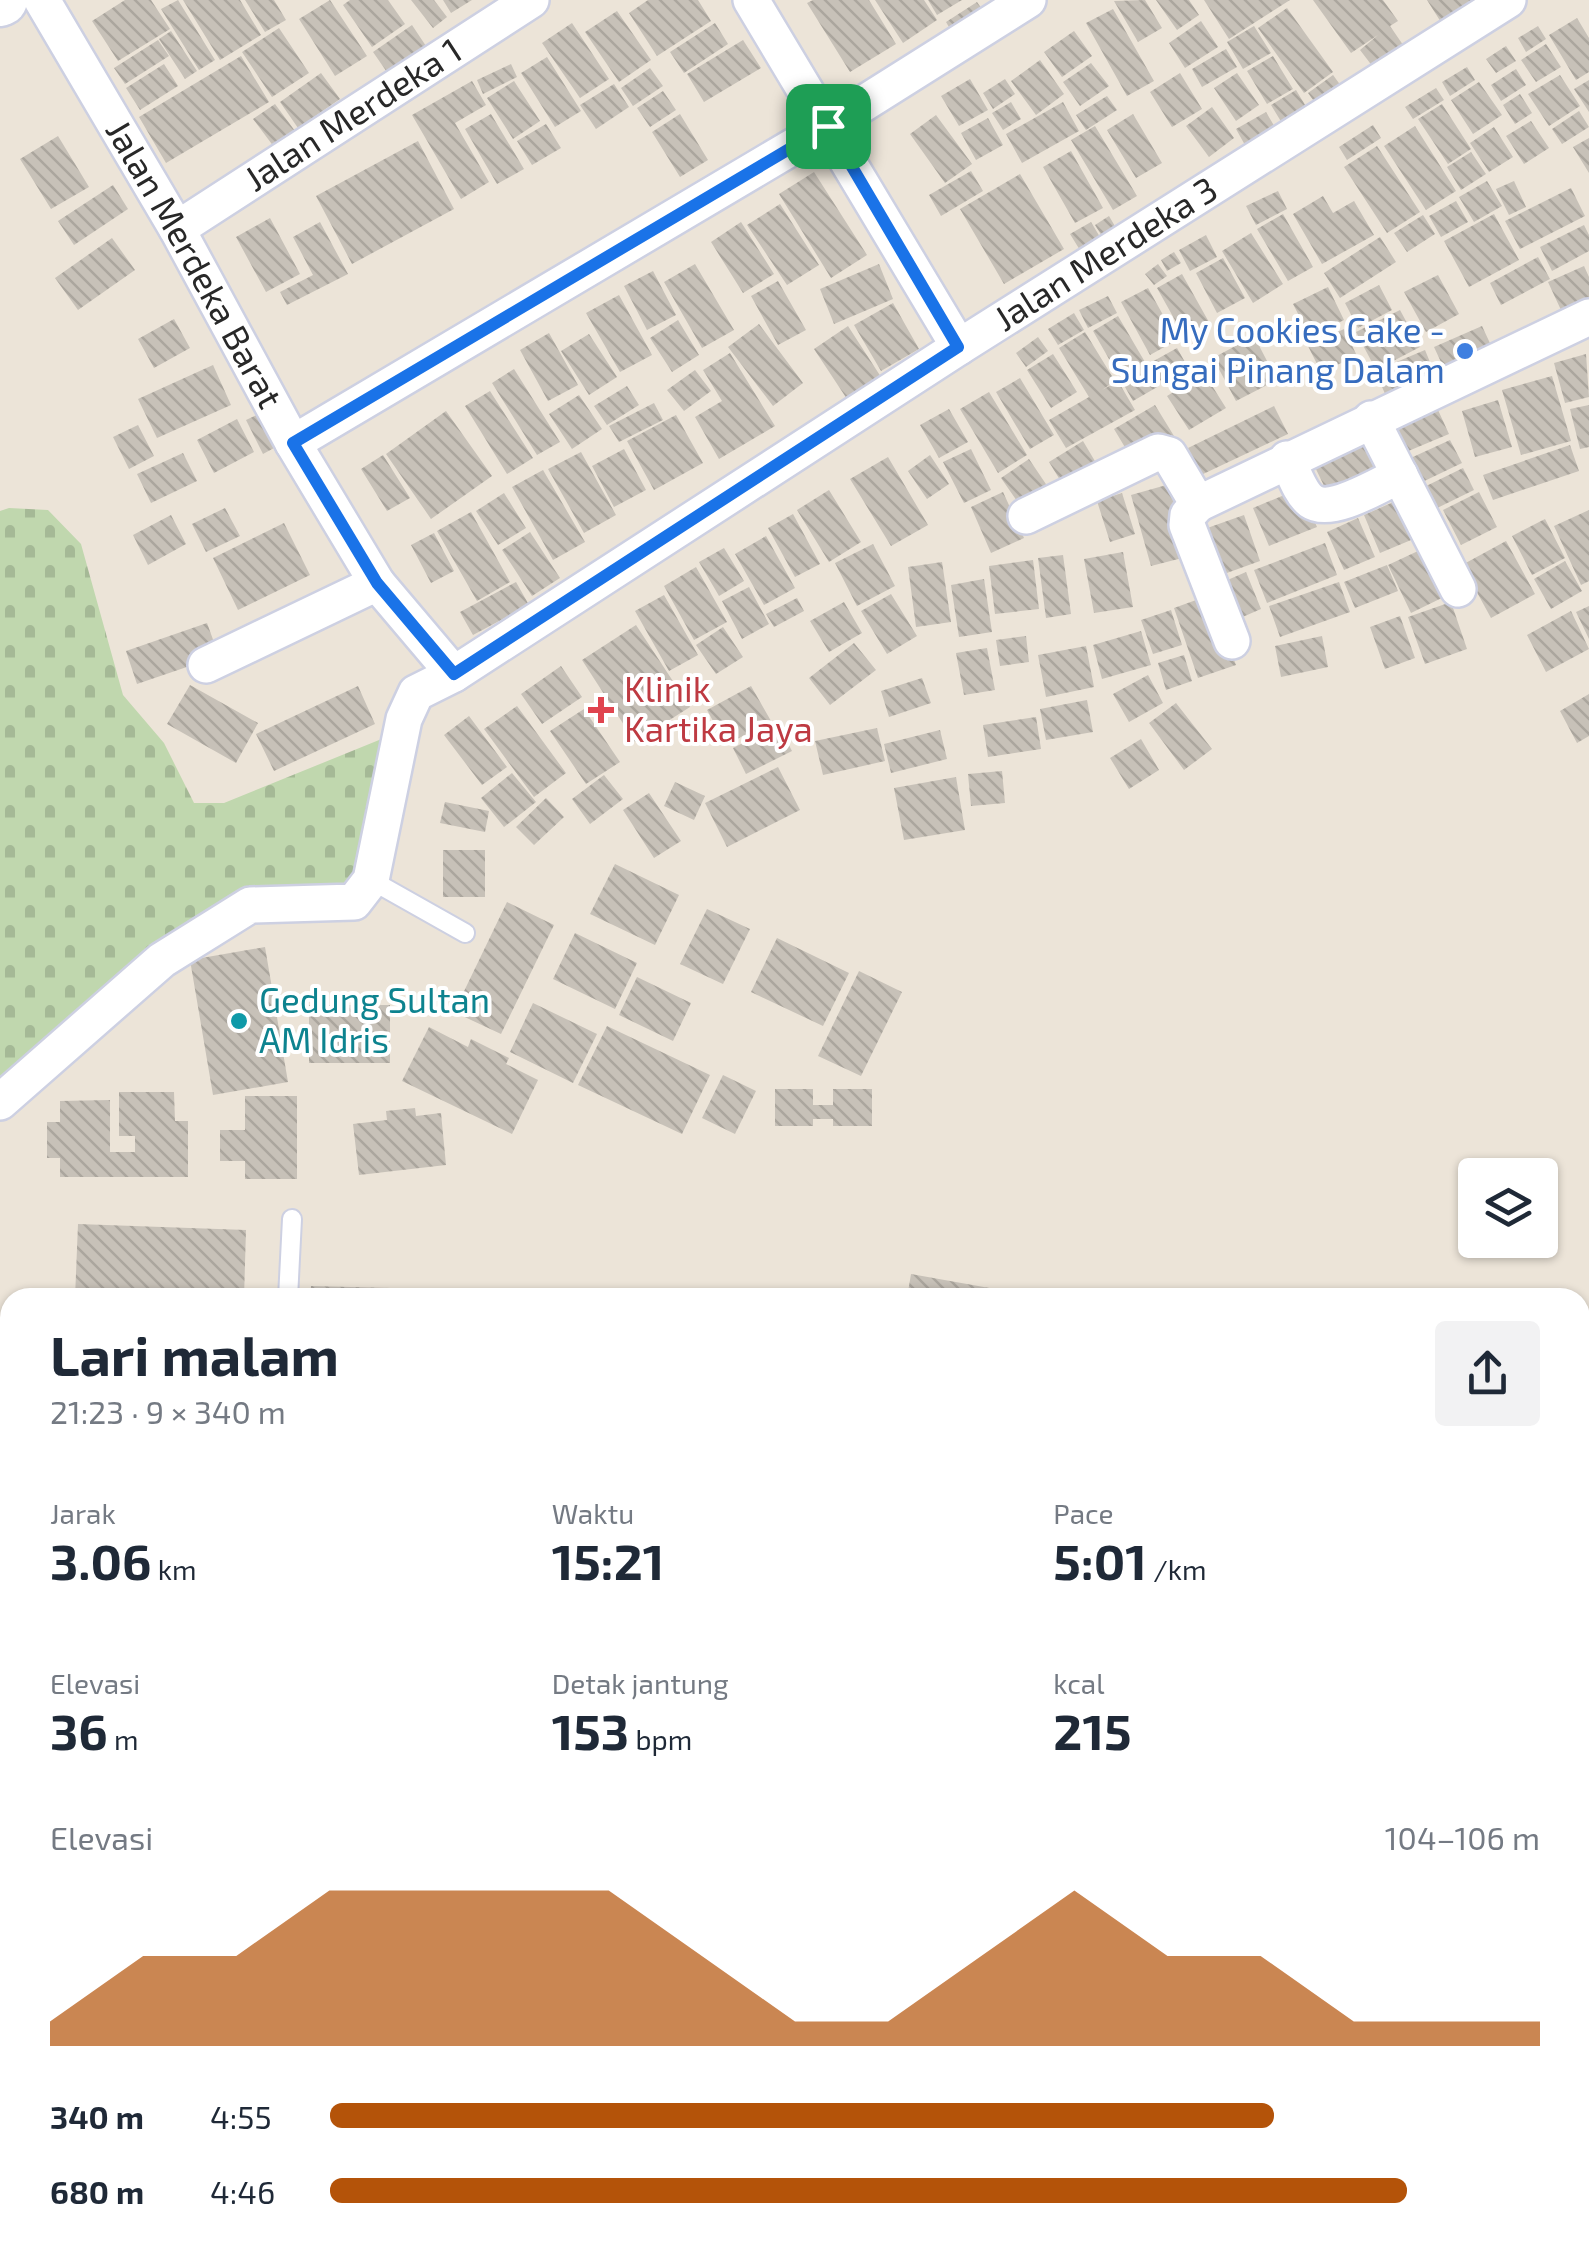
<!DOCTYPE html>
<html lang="id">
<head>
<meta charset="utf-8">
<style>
  body { margin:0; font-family:"Exo 2",sans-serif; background:#f2f2f3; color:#1f2937; height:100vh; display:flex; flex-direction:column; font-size:38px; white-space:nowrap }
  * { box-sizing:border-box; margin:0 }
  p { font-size:32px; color:#747a83 }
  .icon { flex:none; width:55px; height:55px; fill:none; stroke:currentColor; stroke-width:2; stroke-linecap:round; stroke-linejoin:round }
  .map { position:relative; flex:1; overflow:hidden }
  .drawer { position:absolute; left:0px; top:1288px; width:1590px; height:962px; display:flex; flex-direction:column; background:#fff; border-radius:30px 30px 0 0; box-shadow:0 2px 8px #0004 }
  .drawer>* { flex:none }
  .buttons { position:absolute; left:1458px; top:1158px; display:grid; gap:20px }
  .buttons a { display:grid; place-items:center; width:100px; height:100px; border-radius:10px; background:#fff; box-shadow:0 2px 8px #0004; font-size:50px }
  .pin { position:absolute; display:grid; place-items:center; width:85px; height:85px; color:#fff; margin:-42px; border-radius:20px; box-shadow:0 5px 15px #0006 }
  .round { display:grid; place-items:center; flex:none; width:105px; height:105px; border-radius:10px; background:#f2f2f3 }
  .overview { display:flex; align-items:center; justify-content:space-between; height:170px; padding:0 50px }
  h1 { font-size:55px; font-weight:700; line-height:75px }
  .metrics { display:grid; grid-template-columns:repeat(3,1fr); gap:15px; height:170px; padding:10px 50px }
  .metrics div { display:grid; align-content:center }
  .metrics b { font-size:50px; font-weight:700 }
  .metrics small { font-size:28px; font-weight:400 }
  .metrics p { font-size:28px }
  .chart { height:280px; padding:20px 50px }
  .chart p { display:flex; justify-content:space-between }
  .chart svg { width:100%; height:180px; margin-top:10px; fill:#b45309; opacity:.7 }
  ul { padding:0 50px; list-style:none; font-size:32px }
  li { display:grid; grid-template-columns:160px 120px 1fr; align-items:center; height:75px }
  li i { height:25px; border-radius:12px; background:#b45309 }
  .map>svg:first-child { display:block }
</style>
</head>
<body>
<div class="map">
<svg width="1589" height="2248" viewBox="0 0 1589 2248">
  <defs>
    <pattern id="cemetery-stones" width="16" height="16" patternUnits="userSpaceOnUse" patternTransform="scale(2.5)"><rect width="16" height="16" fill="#c0d7ae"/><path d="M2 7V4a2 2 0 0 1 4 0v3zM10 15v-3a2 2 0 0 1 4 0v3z" fill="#a5b996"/></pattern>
    <pattern id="building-back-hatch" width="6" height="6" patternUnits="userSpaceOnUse" patternTransform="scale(2.5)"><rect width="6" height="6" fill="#c7c1b8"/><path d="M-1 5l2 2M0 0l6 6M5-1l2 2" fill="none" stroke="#aba69e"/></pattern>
  </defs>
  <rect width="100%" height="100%" fill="#ece4d8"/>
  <path fill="url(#cemetery-stones)" d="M9,508L48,510L81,544L123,695L164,743L194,803H224L384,738L355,867L346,886L246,895L176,929L0,1090V511Z"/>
  <path fill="url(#building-back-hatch)" d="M125,0H151L170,29L118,61L92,21Z
    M178,0L215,60L199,70L161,9Z
    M183,0H240L261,35L220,60Z
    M245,0H274L286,20L265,32Z
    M330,0L367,56L335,76L299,19Z
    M350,0H388L405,24L372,47L343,5Z
    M411,0H434L447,17L433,28Z
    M443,0H472L451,13Z
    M648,0H698L711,21L657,56L629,13Z
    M813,0H869L896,44L850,72L807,3Z
    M875,0H924L937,20L903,43Z
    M928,0H962L937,15Z
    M1145,0L1162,28L1138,42L1114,1Z
    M1156,0H1189L1199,15L1177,30Z
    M1204,0H1290L1229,39Z
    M1313,0H1383L1398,21L1390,26L1410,55L1380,76L1360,50L1378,35L1351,53Z
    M1427,0H1485L1444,27Z
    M977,2L988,18L956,39L946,22Z
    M1287,8L1333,72L1304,93L1258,28Z
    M1113,9L1154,81L1127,96L1086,23Z
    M617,11L651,60L619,82L585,32Z
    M1577,18L1589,38V72L1576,80L1549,35Z
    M1201,21L1218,47L1185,68L1169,43Z
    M572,23L609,79L580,98L542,43Z
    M715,23L728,44L684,73L670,52Z
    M412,25L428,49L389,75L373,52Z
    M1254,26L1271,53L1243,69L1227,42Z
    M1538,26L1546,39L1526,52L1518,38Z
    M279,28L309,73L272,97L242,52Z
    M171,31L197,71L185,79L159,39Z
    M1074,31L1092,56L1062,77L1044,52Z
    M158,40L169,56L125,84L114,68Z
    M743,40L761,68L704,102L687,74Z
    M1546,44L1561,67L1536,82L1521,60Z
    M1506,46L1516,61L1496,73L1486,59Z
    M1226,49L1237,67L1202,87L1192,69Z
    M241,56L269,102L166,163L139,117Z
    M1273,56L1293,89L1267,104L1247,71Z
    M547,57L581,111L555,127L521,73Z
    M1040,60L1064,94L1036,115L1011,81Z
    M1091,63L1109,86L1080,106L1063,82Z
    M164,64L178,86L140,110L126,88Z
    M511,64L517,77L483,94L477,80Z
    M1467,67L1475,80L1450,96L1442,82Z
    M650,68L663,86L633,106L621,88Z
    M1516,69L1526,85L1501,101L1491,85Z
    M321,73L340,99L298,128L280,102Z
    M1180,73L1202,109L1172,127L1150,92Z
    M1237,73L1259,105L1236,121L1214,88Z
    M1333,75L1347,94L1322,112L1308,93Z
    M1560,75L1580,106L1549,126L1528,94Z
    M970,79L988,110L959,126L941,96Z
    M1005,79L1015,94L993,109L983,93Z
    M1589,80V112L1574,89Z
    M472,81L486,105L455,123L489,182L461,199L412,115Z
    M514,81L540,121L513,139L487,98Z
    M1479,82L1502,115L1473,134L1451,100Z
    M614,84L629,107L596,129L580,105Z
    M1436,88L1444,100L1413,119L1405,107Z
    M1296,90L1313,118L1288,133L1271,105Z
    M663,91L676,110L650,127L637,108Z
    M1520,94L1532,113L1515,124L1503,105Z
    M1107,96L1117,110L1086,130L1076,115Z
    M1011,102L1021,119L1003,130L992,113Z
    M1063,102L1079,131L1022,163L1006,134Z
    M275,104L298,135L277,151L253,119Z
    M1442,104L1471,149L1448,164L1418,119Z
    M1212,107L1234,138L1209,157L1186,126Z
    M1579,111L1589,127L1562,144L1552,129Z
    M1266,112L1280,136L1250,154L1236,129Z
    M491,114L524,169L497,184L465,129Z
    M680,114L708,160L680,177L652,132Z
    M1133,114L1162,163L1136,178L1107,130Z
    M936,115L972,164L945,183L910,134Z
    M988,118L1003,145L976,160L961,133Z
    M1531,121L1549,148L1524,164L1506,136Z
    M546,124L561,148L532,165L517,141Z
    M1373,125L1381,138L1347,160L1339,147Z
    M1095,126L1137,196L1113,210L1071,140Z
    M1415,126L1456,191L1426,210L1384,146Z
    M1494,127L1513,157L1489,172L1470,143Z
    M58,136L89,187L51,209L20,159Z
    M1589,138V173L1573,147Z
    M418,141L454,209L352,264L316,196Z
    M1377,146L1420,212L1387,233L1344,167Z
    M1071,151L1103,208L1075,223L1043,167Z
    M1471,152L1486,174L1461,190L1447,167Z
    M971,171L983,191L941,216L929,195Z
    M814,172L867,255L831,278L779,194Z
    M1020,174L1064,249L1004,284L960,209Z
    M1487,181L1502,206L1474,222L1459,197Z
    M1514,181L1526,207L1509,215L1496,189Z
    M113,185L128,209L74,245L58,221Z
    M1571,188L1585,216L1520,249L1505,221Z
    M1278,191L1287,209L1256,225L1246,206Z
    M1323,196L1333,213L1354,201L1374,235L1322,264L1293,214Z
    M1456,201L1468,222L1441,237L1429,216Z
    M780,204L819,265L787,285L747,225Z
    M1283,214L1313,267L1288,281L1257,229Z
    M1494,214L1519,260L1469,287L1444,241Z
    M1423,215L1435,234L1407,252L1394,233Z
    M1109,216L1119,233L1105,241L1095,225Z
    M270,218L300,274L266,292L236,237Z
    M320,222L348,274L287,305L280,292L313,275L293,237Z
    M741,222L774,274L743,293L711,242Z
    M1091,222L1103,242L1083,255L1070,234Z
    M1584,225L1589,235V251L1552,271L1540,247Z
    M1251,233L1283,284L1253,303L1222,251Z
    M1206,235L1217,257L1190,271L1179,250Z
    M1380,237L1396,262L1340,298L1324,273Z
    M112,238L135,270L78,310L55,278Z
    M1174,252L1181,263L1167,271L1161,260Z
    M1538,257L1550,279L1501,305L1490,283Z
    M1223,258L1245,298L1217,313L1196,273Z
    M695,264L734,330L702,348L664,282Z
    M879,264L893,299L834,324L820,289Z
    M1158,264L1167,276L1154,285L1145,274Z
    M1584,266L1589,277V313L1567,323L1548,282Z
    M653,271L676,315L647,330L624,286Z
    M1182,274L1210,324L1185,338L1157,288Z
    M1438,275L1459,314L1426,332L1404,292Z
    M778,281L806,330L778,345L751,296Z
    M1379,285L1392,310L1358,328L1345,303Z
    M1328,287L1344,320L1310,337L1293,304Z
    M1148,288L1177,340L1150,355L1121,302Z
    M619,295L652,355L620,372L586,313Z
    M1108,296L1117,313L1088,328L1079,310Z
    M893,303L919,349L881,371L854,325Z
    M1400,310L1420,347L1376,370L1356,332Z
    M1074,313L1084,330L1058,345L1048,329Z
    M1118,316L1159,386L1133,401L1093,331Z
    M174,319L190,348L154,368L138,339Z
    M678,320L699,355L672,372L650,338Z
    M759,324L803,383L773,406L728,347Z
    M848,326L881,377L847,399L814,349Z
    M1482,326L1495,354L1447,375L1434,347Z
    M1344,329L1357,356L1321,372L1308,346Z
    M1085,332L1115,381L1102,390L1118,381L1135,410L1066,448L1049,420L1089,397L1059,348Z
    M549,333L578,385L548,401L520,350Z
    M589,334L617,377L589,395L561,351Z
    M1254,336L1277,380L1236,401L1213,358Z
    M1038,337L1048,351L1026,367L1016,353Z
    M1177,348L1190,371L1164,386L1150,363Z
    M1425,350L1439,384L1390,405L1375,371Z
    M730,353L775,426L719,459L695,417L722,401L703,370Z
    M1053,354L1077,392L1051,408L1027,370Z
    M1586,354L1589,397L1565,403L1554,363Z
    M213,365L231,405L157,438L138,399Z
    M514,369L560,442L537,455L492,383Z
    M695,370L711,391L684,411L667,390Z
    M1204,373L1226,408L1189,430L1167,396Z
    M1552,376L1571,441L1521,455L1502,390Z
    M1020,378L1054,435L1030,449L996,392Z
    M627,386L639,405L607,425L594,406Z
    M490,391L533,458L507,474L465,406Z
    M989,392L1027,455L998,473L960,409Z
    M579,395L602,429L572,449L549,414Z
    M1498,400L1512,447L1475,457L1462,411Z
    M654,403L663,420L619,442L609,426Z
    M1155,405L1174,436L1132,459L1114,429Z
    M1589,405V447L1580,449L1570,409Z
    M1274,406L1288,434L1201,475L1188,448Z
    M269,409L285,442L263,454L246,420Z
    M949,409L968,442L939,458L920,425Z
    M1438,410L1449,434L1406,452L1395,428Z
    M446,411L492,476L431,519L386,454Z
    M676,415L703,463L654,490L627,441Z
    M237,419L254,452L214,473L197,440Z
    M138,425L154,456L129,469L113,437Z
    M1369,437L1384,469L1328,494L1313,463Z
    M1450,440L1462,463L1414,486L1402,462Z
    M1083,441L1102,473L1068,493L1049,462Z
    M1570,445L1579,471L1493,500L1483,475Z
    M624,449L646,490L614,507L592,466Z
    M971,449L991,490L964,503L943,462Z
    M581,452L616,515L584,533L548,469Z
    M183,453L197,481L151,503L137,474Z
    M383,455L410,498L387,511L361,469Z
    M930,455L949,484L927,499L908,471Z
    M888,457L928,525L891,546L850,479Z
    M1029,459L1054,496L1026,514L1001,478Z
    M1463,468L1474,490L1429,512L1418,490Z
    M543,470L585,542L553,560L512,487Z
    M1170,484L1190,556L1151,566L1131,495Z
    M1301,488L1317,527L1269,546L1253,508Z
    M829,490L861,542L829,562L797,510Z
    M1003,492L1024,538L991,553L971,507Z
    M1479,492L1497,527L1461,545L1443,510Z
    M504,493L526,528L498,545L476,511Z
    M1122,493L1135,534L1110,542L1097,501Z
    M1407,496L1423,535L1380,553L1364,515Z
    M225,508L240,536L206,552L192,524Z
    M1589,510V581L1581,585L1554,526Z
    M471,512L510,582L477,601L437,531Z
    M793,514L820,564L795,577L768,528Z
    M171,515L186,544L148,565L133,535Z
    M1244,515L1260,561L1213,578L1196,532Z
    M1358,518L1375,557L1344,570L1327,532Z
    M1545,519L1565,558L1532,575L1512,536Z
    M284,523L310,575L238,610L213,558Z
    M530,532L560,578L532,596L502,550Z
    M434,533L454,571L431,583L411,545Z
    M766,536L795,588L764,605L735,554Z
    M1506,541L1535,594L1491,618L1462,565Z
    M1325,543L1337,575L1267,603L1254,570Z
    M873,544L895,586L857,606L835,563Z
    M1433,544L1456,591L1411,613L1388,565Z
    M724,548L744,581L719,596L699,562Z
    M1123,552L1133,607L1094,613L1084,559Z
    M1063,555L1071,614L1046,618L1038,558Z
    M1033,560L1039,609L995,614L989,566Z
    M1565,561L1582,591L1551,609L1534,579Z
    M942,562L951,622L916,627L908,567Z
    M1387,565L1398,591L1355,608L1344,582Z
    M696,567L727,622L694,640L664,586Z
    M1246,572L1261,609L1231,622L1216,585Z
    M984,579L992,632L959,637L951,585Z
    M516,582L529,605L473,635L460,612Z
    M1339,582L1350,612L1280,637L1269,606Z
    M749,587L769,624L742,639L722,601Z
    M891,594L917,636L887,654L861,611Z
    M664,595L698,655L669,671L635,611Z
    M1210,595L1236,665L1198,678L1174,608Z
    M797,598L804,611L774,627L766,614Z
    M844,602L862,633L829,652L810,621Z
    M1451,602L1467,649L1425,664L1408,617Z
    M1589,606V639L1576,612Z
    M1171,610L1182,645L1153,654L1141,620Z
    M1571,611L1589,649L1546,672L1527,635Z
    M1400,616L1415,658L1385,669L1370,627Z
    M207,623L219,656L137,684L126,651Z
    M636,625L690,707L635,742L582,660Z
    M723,627L743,657L716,674L696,645Z
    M1141,631L1151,665L1102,679L1093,645Z
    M1026,636L1029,662L1000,666L996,640Z
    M1322,636L1328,667L1281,677L1275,646Z
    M854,643L876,670L830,705L809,678Z
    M1086,646L1094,687L1046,697L1038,655Z
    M987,648L995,690L964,695L956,653Z
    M1184,655L1192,681L1166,690L1158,663Z
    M561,666L582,697L542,724L521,694Z
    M1148,675L1163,703L1129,722L1113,694Z
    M922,678L931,703L889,717L881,691Z
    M190,685L258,723L236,763L167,724Z
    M358,686L375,724L274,771L256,734Z
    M751,686L771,721L726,745L707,710Z
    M1589,694V736L1577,743L1560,711Z
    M1087,700L1093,732L1046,740L1040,709Z
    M1176,703L1212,749L1184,770L1149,723Z
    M517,706L566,773L534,797L484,729Z
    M584,709L620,762L586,784L550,731Z
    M469,716L507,767L482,785L444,735Z
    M1036,717L1041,749L988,757L983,725Z
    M778,725L792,751L746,774L733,748Z
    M877,728L885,761L823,775L815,741Z
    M940,730L947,759L891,773L884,744Z
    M1141,739L1159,770L1129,789L1110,758Z
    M778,767L800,810L727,847L705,803Z
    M1002,771L1005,803L971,806L968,774Z
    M512,773L536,802L504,827L481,798Z
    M604,775L623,799L590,824L572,799Z
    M956,777L965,830L904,840L894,788Z
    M675,782L705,796L694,820L664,806Z
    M649,793L681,841L654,858L623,810Z
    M546,798L564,817L534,845L516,827Z
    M445,802L489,811L485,832L440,823Z
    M443,850H485V897H443Z
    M615,864L679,895L655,945L590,914Z
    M507,902L554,925L501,1034L454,1012Z
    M707,909L750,929L723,984L680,964Z
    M575,933L637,963L615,1009L553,979Z
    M777,938L849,973L823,1026L751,992Z
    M265,947L288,1082L213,1095L190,960Z
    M859,971L902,992L861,1076L818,1056Z
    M637,977L691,1003L673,1041L619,1015Z
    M533,1003L597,1034L573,1083L510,1052Z
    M309,1005H390V1063H309Z
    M607,1026L710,1075L682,1134L578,1085Z
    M429,1027L468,1047L471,1039L509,1058L506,1064L538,1080L512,1134L402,1081Z
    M723,1075L756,1091L735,1134L702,1118Z
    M775,1089H813V1105H833V1089H872V1126H833V1119H813V1126H775Z
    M119,1092H174L175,1121H188V1177H60V1158H47V1122H60V1101L110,1100V1152H135V1136H119Z
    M245,1096H297V1179H245V1161H220V1130H245Z
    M415,1108L416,1116L441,1113L446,1165L359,1175L353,1124L387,1120L386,1111Z
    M78,1224L246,1230L244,1298H75Z
    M911,1274L1006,1291L1005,1298H907Z
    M311,1286L511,1291V1298H310Z
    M0,2030H10V2096H0Z
    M10,2116V2165H0V2117Z
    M0,2212H10V2240H51V2248H0Z
    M53,2240H84V2248H54Z
    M121,2240H158V2248H121Z
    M163,2240H196V2248H163Z
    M199,2240H232V2248H198Z
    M275,2240H303V2248H275Z
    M343,2240H370V2248H342Z
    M374,2240H401V2248H374Z
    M530,2240H569L568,2248H529Z
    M642,2240H723V2248H642Z
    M1110,2240H1190V2248H1111Z
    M1194,2240H1270L1269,2248H1193Z
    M1316,2240H1370V2244L1317,2248Z
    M438,2241H477V2248H407V2242Z"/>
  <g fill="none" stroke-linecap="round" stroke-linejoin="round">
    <g stroke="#cdd0e2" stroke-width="22">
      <path id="lane" d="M371,880L465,933
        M288,1298L292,1219
        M0,1590L10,1591"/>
    </g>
    <g stroke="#cdd0e2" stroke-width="40">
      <g id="street">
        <path id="s1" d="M42,0L177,229L293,443L377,583L454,674"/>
        <path d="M751,0L959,347"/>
        <path id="s2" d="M177,229L531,0"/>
        <path d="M1371,419L1458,589"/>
        <path d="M293,443L828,126L1028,0"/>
        <path d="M1287,459C1293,471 1300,493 1311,501C1331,515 1379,485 1400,475"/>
        <path d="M1198,504L1188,515L1187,525L1232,641"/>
        <path d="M1026,516L1158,452L1169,455L1198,504L1589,317"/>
        <path d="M206,665L377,583"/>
        <path id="s3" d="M0,1102L162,960L250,905L354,902L371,880L404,719L416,693L454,674L959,347L1508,0"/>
        <path d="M0,1951H10"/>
        <path d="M0,2186L10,2185"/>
        <path d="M975,2240V2248"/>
        <path d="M1105,2240V2248"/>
        <path d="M1307,2240V2248"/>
        <path d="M584,2248L585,2240"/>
        <path d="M808,2248V2240"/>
      </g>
    </g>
    <g stroke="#cdd0e2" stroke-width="55">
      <path id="secondary" d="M0,1L2,0"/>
    </g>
    <use href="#lane" stroke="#fff" stroke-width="18"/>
    <use href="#street" stroke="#fff" stroke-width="35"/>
    <use href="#secondary" stroke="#fff" stroke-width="50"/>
  </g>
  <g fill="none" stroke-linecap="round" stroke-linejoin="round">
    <g stroke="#fff" stroke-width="20">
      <path id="route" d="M828,126L958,347L454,674L377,583L293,443Z"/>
    </g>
    <use href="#route" stroke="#1a73e8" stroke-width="12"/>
  </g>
  <circle fill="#3f7fe0" stroke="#fff" stroke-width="4" cx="1465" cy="351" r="10"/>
  <path fill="#e0444e" stroke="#fff" stroke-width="4" d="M596 695h10v10h10v10h-10v10h-10v-10h-10v-10h10z"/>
  <circle fill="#0f9aa8" stroke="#fff" stroke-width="4" cx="239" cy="1021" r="10"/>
  <g text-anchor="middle" stroke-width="8" stroke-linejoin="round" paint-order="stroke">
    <g font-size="35" fill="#282828" stroke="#fff">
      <text dy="12" stroke="none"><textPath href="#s2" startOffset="210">Jalan Merdeka 1</textPath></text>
      <text dy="12" stroke="none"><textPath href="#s3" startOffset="1462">Jalan Merdeka 3</textPath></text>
      <text dy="12" stroke="none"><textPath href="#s1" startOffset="305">Jalan Merdeka Barat</textPath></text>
    </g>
    <g font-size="35" fill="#366cbe" stroke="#fff" text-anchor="end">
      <text x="1445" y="343">My Cookies Cake -<tspan x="1445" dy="40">Sungai Pinang Dalam</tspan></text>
    </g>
    <g font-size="35" fill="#be3a42" stroke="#fff" text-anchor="start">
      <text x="624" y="702">Klinik<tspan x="624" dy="40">Kartika Jaya</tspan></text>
    </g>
    <g font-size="35" fill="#0d838f" stroke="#fff" text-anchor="start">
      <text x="259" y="1013">Gedung Sultan<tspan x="259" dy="40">AM Idris</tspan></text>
    </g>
  </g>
</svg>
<div class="buttons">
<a><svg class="icon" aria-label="layers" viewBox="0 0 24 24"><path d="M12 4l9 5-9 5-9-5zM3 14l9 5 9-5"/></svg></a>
</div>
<div class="pin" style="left:828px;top:126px;background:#1e9e55"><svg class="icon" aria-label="arrive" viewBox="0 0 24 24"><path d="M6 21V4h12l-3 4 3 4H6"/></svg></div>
<section class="drawer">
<div class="overview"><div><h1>Lari malam</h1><p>21:23 · 9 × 340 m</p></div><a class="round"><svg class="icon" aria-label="share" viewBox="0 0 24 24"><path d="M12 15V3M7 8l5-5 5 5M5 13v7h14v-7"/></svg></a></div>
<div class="metrics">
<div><p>Jarak</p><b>3.06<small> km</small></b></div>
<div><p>Waktu</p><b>15:21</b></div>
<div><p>Pace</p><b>5:01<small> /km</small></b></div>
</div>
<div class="metrics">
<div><p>Elevasi</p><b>36<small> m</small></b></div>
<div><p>Detak jantung</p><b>153<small> bpm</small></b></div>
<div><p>kcal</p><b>215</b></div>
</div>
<div class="chart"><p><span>Elevasi</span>104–106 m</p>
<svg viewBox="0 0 160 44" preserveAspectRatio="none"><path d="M0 44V38L10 22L20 22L30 6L40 6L50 6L60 6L70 22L80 38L90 38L100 22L110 6L120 22L130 22L140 38L150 38L160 38V44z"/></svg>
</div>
<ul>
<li><b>340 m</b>4:55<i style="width:78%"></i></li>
<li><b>680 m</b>4:46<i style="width:89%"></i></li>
</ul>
</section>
</div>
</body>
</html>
